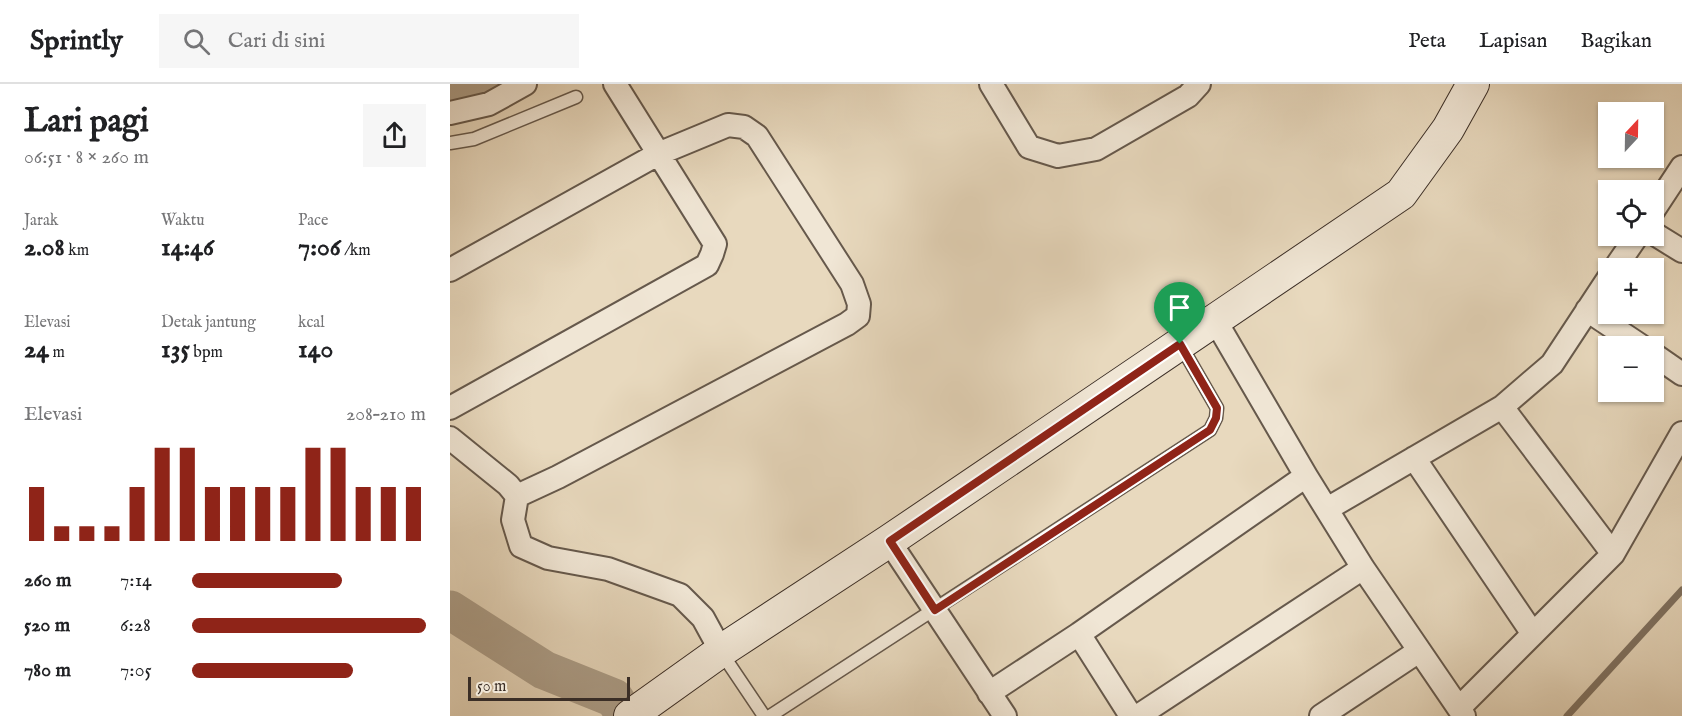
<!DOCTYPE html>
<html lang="id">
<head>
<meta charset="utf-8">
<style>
  body { margin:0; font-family:"IM FELL English",serif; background:#f6f6f6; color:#202124; height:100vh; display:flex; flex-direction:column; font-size:22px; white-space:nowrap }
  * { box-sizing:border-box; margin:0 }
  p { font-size:20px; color:#757577 }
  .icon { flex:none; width:33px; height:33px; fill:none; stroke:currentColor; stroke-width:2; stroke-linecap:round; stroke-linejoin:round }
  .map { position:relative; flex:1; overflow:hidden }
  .details { display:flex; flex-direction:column; background:#fff; width:450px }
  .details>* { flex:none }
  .needle { width:39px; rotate:22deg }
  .controls { position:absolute; left:1148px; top:18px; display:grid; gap:12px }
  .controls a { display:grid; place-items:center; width:66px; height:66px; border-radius:0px; background:#fff; box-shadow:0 2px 4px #0004; font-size:30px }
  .scale { position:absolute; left:18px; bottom:15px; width:162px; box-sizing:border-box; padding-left:6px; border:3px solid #3b2e26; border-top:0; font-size:16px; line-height:21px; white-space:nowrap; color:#3b2e26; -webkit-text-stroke:4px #f0e6d5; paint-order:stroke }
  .pin { position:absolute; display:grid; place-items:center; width:51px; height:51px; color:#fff; margin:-62px -26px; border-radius:50% 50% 50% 0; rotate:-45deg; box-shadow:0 0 6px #0007 }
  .pin .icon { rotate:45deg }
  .round { display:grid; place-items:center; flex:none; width:63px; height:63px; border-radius:0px; background:#f6f6f6 }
  .summary { display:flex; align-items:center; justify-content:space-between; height:102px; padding:0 24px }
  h1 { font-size:33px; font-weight:800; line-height:45px }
  .stats { display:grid; grid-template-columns:repeat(3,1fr); gap:9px; height:102px; padding:6px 24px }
  .stats div { display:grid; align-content:center }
  .stats b { font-size:26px; font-weight:800 }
  .stats small { font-size:16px; font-weight:400 }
  .stats p { font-size:16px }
  .chart { height:168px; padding:12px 24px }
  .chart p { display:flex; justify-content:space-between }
  .chart svg { width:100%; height:108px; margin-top:6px; stroke:#8f2418; stroke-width:6 }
  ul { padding:0 24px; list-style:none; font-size:20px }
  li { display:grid; grid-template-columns:96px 72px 1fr; align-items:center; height:45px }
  li i { height:15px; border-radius:8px; background:#8f2418 }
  header { display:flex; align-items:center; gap:36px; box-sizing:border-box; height:84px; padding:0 30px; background:#fff; border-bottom:2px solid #e0e0e0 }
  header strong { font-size:28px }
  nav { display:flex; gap:33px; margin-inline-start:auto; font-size:21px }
  .search { width:420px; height:54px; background:#f6f6f6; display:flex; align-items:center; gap:15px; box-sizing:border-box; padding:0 21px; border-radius:0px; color:#757577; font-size:22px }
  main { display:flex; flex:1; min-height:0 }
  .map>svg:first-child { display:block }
</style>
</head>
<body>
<header>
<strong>Sprintly</strong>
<div class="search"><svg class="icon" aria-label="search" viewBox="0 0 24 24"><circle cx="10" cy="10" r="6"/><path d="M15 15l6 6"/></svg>Cari di sini</div>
<nav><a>Peta</a><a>Lapisan</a><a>Bagikan</a></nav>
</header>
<main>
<section class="details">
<div class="summary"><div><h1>Lari pagi</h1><p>06:51 · 8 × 260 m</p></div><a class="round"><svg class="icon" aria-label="share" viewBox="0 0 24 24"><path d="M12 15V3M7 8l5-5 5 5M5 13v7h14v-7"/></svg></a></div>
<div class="stats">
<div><p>Jarak</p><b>2.08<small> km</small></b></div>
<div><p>Waktu</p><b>14:46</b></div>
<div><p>Pace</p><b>7:06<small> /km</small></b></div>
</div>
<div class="stats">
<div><p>Elevasi</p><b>24<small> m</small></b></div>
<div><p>Detak jantung</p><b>135<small> bpm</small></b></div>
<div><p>kcal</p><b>140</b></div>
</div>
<div class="chart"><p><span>Elevasi</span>208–210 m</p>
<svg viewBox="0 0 160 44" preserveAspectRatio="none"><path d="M5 44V22M15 44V38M25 44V38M35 44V38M45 44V22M55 44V6M65 44V6M75 44V22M85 44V22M95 44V22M105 44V22M115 44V6M125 44V6M135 44V22M145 44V22M155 44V22"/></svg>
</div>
<ul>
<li><b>260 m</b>7:14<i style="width:64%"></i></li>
<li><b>520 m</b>6:28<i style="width:100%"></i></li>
<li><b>780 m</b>7:05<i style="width:69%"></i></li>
</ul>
</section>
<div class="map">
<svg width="1232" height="632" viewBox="0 0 1232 632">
  <rect width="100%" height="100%" fill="#e8d9be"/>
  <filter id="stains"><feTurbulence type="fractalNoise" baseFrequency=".00333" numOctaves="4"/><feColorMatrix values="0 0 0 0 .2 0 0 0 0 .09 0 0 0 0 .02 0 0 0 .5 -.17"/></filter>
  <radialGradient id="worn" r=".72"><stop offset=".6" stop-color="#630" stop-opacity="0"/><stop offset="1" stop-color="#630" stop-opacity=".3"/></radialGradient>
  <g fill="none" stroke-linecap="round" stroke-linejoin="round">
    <path stroke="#7f7262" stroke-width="7" d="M1117,632L1232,506"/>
    <path stroke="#ad9f8a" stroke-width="39" d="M0,10L37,0
      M0,526L94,586L164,614L176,632"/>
    <g stroke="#66594c" stroke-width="15">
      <path id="lane" d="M0,59L24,55L126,13
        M271,568L314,632
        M320,632L760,346L766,334L767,324L730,260"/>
    </g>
    <g stroke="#66594c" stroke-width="26">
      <path id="street" d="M541,0L579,63L608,72L646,65L738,12L749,0
        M0,29L39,20L75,0
        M1203,127L1232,83
        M1203,149L1232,167
        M1165,184L1187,152
        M0,186L208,70L278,41L294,43L307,52L402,200L409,220L408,232L397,240L108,393L67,412L58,401L0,354
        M1137,226L1191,262
        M765,236L856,392
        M1203,270L1232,290
        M1052,323L1163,470
        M0,324L257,181L262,170L265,160L165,0
        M964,374L1083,550
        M67,412L63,436L71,462L98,474L158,485L230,511L253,534L271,567
        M877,425L1052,323L1102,280L1158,195
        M439,457L555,632
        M629,550L681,632
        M539,609L629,550L856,392L913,484L1014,632
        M1009,624L1163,470L1232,349
        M688,632L913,484
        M871,632L969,567"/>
    </g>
    <g stroke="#3b2e26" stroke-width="34">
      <path id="secondary" d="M180,632L271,567L439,457L951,110L998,45L1023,0"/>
    </g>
    <use href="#lane" stroke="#f0e6d5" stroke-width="12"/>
    <use href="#street" stroke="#f0e6d5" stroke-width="22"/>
    <use href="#secondary" stroke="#f0e6d5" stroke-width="32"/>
  </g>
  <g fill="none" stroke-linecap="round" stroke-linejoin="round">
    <g stroke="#fff" stroke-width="12">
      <path id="route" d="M730,260L767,324L766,334L760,346L485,526L440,457Z"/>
    </g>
    <use href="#route" stroke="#8f2418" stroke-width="8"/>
  </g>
  <rect width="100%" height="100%" filter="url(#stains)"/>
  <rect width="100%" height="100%" fill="url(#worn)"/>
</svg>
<div class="controls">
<a><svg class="needle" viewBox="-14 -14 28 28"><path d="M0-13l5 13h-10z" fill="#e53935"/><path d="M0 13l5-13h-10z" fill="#757577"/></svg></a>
<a><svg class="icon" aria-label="locate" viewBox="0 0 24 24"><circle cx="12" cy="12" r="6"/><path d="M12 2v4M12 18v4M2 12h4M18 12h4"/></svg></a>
<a>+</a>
<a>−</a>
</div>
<div class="scale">50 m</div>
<div class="pin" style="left:730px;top:260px;background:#1e9e55"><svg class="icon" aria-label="arrive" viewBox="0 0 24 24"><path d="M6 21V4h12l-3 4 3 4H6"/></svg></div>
</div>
</main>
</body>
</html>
